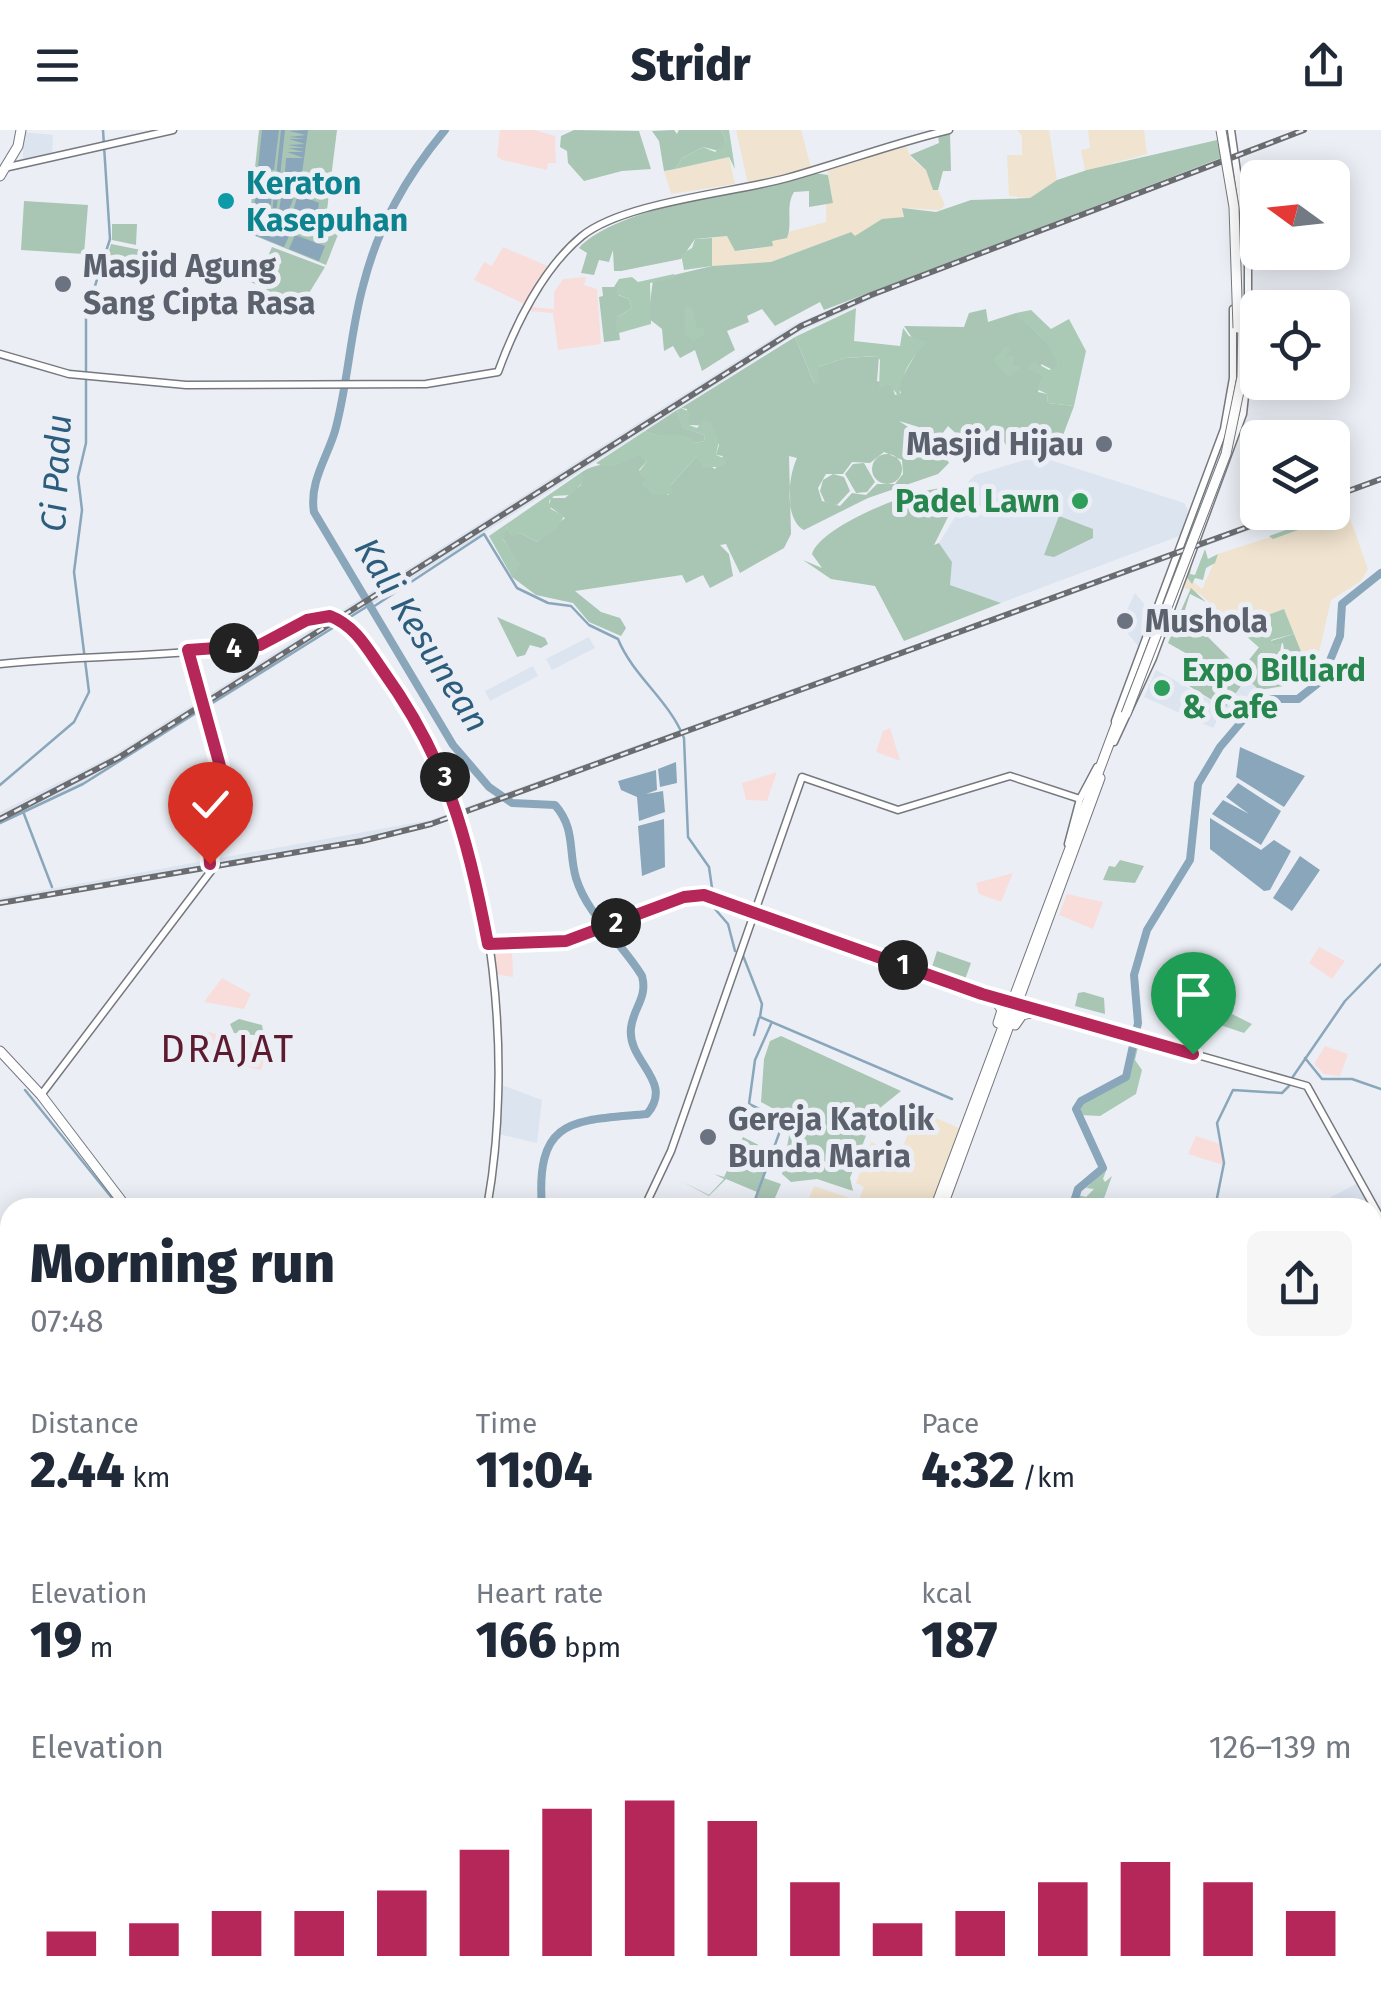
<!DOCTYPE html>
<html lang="en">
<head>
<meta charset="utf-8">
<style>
  body { margin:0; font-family:"Fira Sans",sans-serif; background:#f6f6f7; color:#1f2937; height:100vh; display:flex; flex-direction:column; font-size:38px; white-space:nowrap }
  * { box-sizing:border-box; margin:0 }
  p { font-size:32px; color:#747a83 }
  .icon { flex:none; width:55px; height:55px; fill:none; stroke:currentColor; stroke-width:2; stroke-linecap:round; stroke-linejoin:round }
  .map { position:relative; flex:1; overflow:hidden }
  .side { position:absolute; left:0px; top:1068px; width:1382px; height:812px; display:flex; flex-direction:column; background:#fff; border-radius:30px 30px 0 0; box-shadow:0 5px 25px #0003 }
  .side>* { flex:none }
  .needle { width:65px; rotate:285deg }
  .fabs { position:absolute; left:1240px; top:30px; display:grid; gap:20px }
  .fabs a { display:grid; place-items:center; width:110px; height:110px; border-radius:15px; background:#fff; box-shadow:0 5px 25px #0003; font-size:50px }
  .pin { position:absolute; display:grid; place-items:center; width:85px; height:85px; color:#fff; margin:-102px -42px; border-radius:50% 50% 50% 0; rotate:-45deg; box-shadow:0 0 10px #0007 }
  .pin .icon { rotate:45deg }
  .km { position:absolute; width:50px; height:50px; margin:-25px; border-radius:50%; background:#222; color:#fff; font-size:28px; line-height:50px; text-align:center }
  .round { display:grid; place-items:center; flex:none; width:105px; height:105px; border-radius:15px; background:#f6f6f7 }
  .overview { display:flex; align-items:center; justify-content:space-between; height:170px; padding:0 30px }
  h1 { font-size:55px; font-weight:800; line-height:75px }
  .figures { display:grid; grid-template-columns:repeat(3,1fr); gap:15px; height:170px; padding:10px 30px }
  .figures div { display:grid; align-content:center }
  .figures b { font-size:50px; font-weight:800 }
  .figures small { font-size:28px; font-weight:400 }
  .figures p { font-size:28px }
  .chart { height:280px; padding:20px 30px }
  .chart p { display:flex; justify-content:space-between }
  .chart svg { width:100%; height:180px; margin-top:10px; stroke:#b52659; stroke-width:6 }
  header { display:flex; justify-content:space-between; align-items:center; height:130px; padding:0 30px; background:#fff; font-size:45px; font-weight:800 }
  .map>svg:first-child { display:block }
</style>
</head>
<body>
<header><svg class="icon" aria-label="menu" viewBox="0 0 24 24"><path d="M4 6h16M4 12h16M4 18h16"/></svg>Stridr<svg class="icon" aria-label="share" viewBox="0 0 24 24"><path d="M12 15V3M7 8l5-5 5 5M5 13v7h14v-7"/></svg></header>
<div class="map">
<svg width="1381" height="1878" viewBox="0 0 1381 1878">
  <rect width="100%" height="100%" fill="#ebeff5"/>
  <path fill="#dce4f0" d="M23,2L53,5L52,25L23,33Z
    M1221,28L1218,36L921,147L799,202L256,548L83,655L0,693V682L113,625L795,194L917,142Z
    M1038,326L1184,373L1188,380L1182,405L1001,473L950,455L952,432L939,413L955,387L964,356L975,345Z
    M1278,383H1297L430,697L365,713L0,775V768L430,690Z
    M1135,463L1151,482L1138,516L1120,494Z
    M589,507L595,518L552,540L546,529Z
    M533,536L538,546L490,571L485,561Z
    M1156,540L1225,578L1248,548L1259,560L1220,585L1213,598L1144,567Z
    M499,954L542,970L537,1013L498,1004Z
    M1356,1054L1369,1077H1311H1312Z"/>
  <path fill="#f0e3cf" d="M736,0H801L811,38L748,54Z
    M1017,0H1049L1057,51L1030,68L1009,66L1007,25H1022V6Z
    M1088,0H1144L1147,24L1085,41L1081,20L1090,18Z
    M905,13L911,28L926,40L933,60H938L945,75L940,80L902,78L904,87L855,107L850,102L771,132L712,136V108L728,106L735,121L750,120L772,116V111L788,102L826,92V74L833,73L827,37Z
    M729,27L735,54L671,64L664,41Z
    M1348,382L1368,439L1361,451L1331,470L1319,522L1308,539L1284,480L1236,497L1200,464L1182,457L1186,446L1202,459L1218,424Z
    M918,980L961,999L931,1077L806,1075L814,1056L858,1071L864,1057L856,1053L871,1012L880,1016L878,1023L897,1031Z"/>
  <path fill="#f8dddb" d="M500,0H535L555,6L556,33H548L547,40L502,30L497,26Z
    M503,117L550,137L524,174L474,150L484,132L492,136Z
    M586,147L584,155L597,159L601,214L558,220L553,183L529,181L531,177L554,179V162L563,149Z
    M890,598L900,630H898L876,622L883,601Z
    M777,642L767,671L746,670L742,653Z
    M1013,743L1001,772L979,764L976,753Z
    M1067,764L1103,772L1093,799L1059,785Z
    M1319,817L1345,831L1332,849L1309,833Z
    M495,820H512L513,847L494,844Z
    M222,848L251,864L244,879L204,872Z
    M205,901L229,907L223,932L199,925Z
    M244,910L268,916L261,940L238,935Z
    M1325,916L1348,924L1340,946L1324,944L1314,934Z
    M1196,1006L1220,1014L1223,1035L1188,1024Z"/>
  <path fill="#a9c5b3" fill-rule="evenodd" d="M259,0H337L326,88L339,102L326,135L248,103Z
    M574,0L639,1L651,39L622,41L584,51L568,33L567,21L560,17L561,6Z
    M674,0L677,4L679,0H721L726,11L719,21L703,17L682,28L675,39L664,41L659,11L652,1Z
    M950,2L951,41H943L938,60H933L926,40L910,25L939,13L938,5Z
    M1217,10L1221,28L824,180L820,172L775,196L762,179L747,186L749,192L727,201L735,220L702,241L695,220L680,228L673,216L664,221L662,199L648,188L653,150L712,136L771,132L851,102L855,106L882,89L904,87L902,78L936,82L971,70L1030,68L1057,50L1087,40Z
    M814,43L828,45L833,73L809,77V61L794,62C785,77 793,93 787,108L772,111L773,116L735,121L727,106L695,109L681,129L621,141H614L613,120L609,132L599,130L594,145L581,143L587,123L579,118C618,76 751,60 814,43Z
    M24,71L88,75L84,124L21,120Z
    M112,94H137L136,115L112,110Z
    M111,114L151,122L148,136L107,128Z
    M272,117L325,137L298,181L280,178L273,163L251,152L254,143L261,142Z
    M619,149L618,165L629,169L632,178L617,187L620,210L604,212L599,167L603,166L602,157H614Z
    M986,179L988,192L1016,183L1055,220L1058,236L1053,240L1041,234L1043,249L1038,262L1047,264L1048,273L1074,276L1059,316L1040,313L1010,321L994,297L966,313L948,296L939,308L945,316L925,299L899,291C917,304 938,310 949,333L938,344L868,368L804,400C784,390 788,346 797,328L789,326L791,404L784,418L740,443L726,414L720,415L729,424L733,446L710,458L703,445L686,453L682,445L575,461L601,482L620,488L626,498L621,506L589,492L573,473L536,465L512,447L511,422L502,407L507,397L512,406L521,403L537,412L565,388L549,376L551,368H565L581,355L582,342C600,330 619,337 638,324L647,331L639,340L647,349L643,355L669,365L671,355L696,327L715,339L723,326L716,325L719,315L711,296L689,295L687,279L681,278L795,207L814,253L818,237L845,228L879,226L877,251L892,255L895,265L901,263L898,255L919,218L904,196L964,197L969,183ZM884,322L902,330L903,344L895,354H877L866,365L852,363L840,376L822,371L818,358L826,344H843L852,332L870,333Z
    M677,280L683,298L705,305L704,311L696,313C679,301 663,311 645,301Z
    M872 339a15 15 0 1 1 30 0a15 15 0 1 1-30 0Z
    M864,333L875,352L867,362L856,363L845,344L853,334Z
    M833,344L844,347L850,361L837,375L825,372L820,361L823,350Z
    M946,358L952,366L948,387L934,415L939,413L952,432L950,455L1001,473L904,511L875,456L831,449L803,430L822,438L812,424C820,396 917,357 946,358Z
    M1059,386L1093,399V408L1054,427L1044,425Z
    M1191,458L1206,472L1190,464L1184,483L1241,540L1260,516L1264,522L1284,520L1283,513L1274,516L1271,511L1294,504L1308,539L1290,555L1259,560L1247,548L1225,578L1179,550L1189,525L1168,513L1177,491L1185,494L1187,488L1179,485Z
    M497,487L545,508L548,514L541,518L530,515L525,525L517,527Z
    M1120,730L1144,736L1135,753L1103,750L1109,736L1115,737Z
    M937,821L971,833L964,852L931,840Z
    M1084,862L1104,868L1105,884L1075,876L1078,863Z
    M239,889L262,895L264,906L234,903L230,894Z
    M781,906L901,961L875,982L850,1048L853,1061L817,1049L791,1052L782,1044L789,1006L772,978L761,972L764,929L770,911Z
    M743,1007L772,1022L757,1062L726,1049L709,1066L683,1052L709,1065L724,1049L714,1044L724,1047Z
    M764,1048L781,1054L771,1077H753Z"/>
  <path fill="#aacab6" d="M721,0H729L735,39L729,27L675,39L682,28L703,17L715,22L726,11Z
    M712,108V136L684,140L681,124L692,118L695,109Z
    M674,144V148L650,153L651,194L619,203L615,200L617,187L632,178L629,169L616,164L619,149L632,147L638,152Z
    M685,176L692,178L697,198H704V205L693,211L685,205Z
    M856,178L854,211L900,216L903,198L909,206L928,212C912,225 898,249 900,268L889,254L879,258L880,230L877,226L845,228L818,237L819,254L814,253L795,207Z
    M1031,180L1051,199L1069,189L1086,221L1074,276L1048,273L1047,264L1037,259L1042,246L1027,239L1034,232L1049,240L1058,236C1051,214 1038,202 1018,188L1016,183Z
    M1006,216L1010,220L1004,231L1010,225L1015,228L1012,235L1022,236L1008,248L993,230Z
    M681,278L690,282L689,295L697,298L704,290L711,292L719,311L716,325L726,329L725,336L704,338L696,327L671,355L673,364L652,365L643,355L646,349L638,343L647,331L638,325C624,331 613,342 596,333L645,301C663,311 682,298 696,313L704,311L705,305L682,298L677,280Z
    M582,342L583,352L571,365L554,366L549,371L551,379L564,386L558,398L537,412L521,403L512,407L507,397L503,409L520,435L512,447L489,406Z
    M1346,378L1348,382L1273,409L1269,406Z
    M1205,419L1208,429L1218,424L1215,433L1206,438L1203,450L1195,448L1192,454L1186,446L1193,428L1190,444L1195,445Z
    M1284,479L1294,504L1271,510L1274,516L1282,512L1280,522H1264L1236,497Z
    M1207,867L1220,878L1223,874L1234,878L1232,884L1252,894L1244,903L1202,889L1205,874L1199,871Z
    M1135,913H1139L1135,930L1142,940L1136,964L1100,986L1079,985L1082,974L1127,950Z
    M1107,1038L1103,1049L1105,1052L1112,1046L1103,1071L1097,1068L1087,1077H1074L1078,1065L1086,1067L1094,1059L1086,1058Z"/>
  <path fill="#8aa6bb" d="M262,0H279L274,40L258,37Z
    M281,0H285L275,93H271Z
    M308,0L302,43L285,42L286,28H304L287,22H304L288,18H305L288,15L305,14L289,9H306L289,7L306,5L289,1Z
    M258,40L274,43L269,93L253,88Z
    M284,44L301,48L287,85L279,82Z
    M298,64L319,73L316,93L292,85Z
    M253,91L290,104L284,117L250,103Z
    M295,105L325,116L319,131L289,119Z
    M1240,617L1305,646L1284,677L1236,647Z
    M676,632L677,653L660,657L658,639Z
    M656,640L657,660L646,664L663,661L665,682L639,691L637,667L621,660L618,651Z
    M1238,653L1281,681L1261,715L1212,684L1223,670L1249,684L1226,667Z
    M1210,688L1261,720L1274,710L1291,721L1270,760L1264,761L1210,719Z
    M664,689L665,737L642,746L638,696Z
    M1300,726L1320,740L1292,781L1273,768Z"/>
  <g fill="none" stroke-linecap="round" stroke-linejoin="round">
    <path stroke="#8aa6bb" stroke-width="2.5" d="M373,477L484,404L517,458L548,473L571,476L589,495L618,509C633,546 669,570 684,608L688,707L709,737L715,779L728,794L735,821
      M206,577L371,474
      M0,655L74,592L89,562L74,442L82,380L78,347L86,313V184L110,109L103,0
      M24,684L52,757
      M0,693L83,654L199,581
      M742,823L762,874L760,887L952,969
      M754,905L759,888
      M1305,928L1322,949H1352L1381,959
      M1292,948L1345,871L1381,834
      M25,960L120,1078
      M752,1078L780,1001L768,983L749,974L755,930L771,894
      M1215,1078L1224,1033L1217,993L1233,960L1282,963L1289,956
      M7,1224L10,1221
      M0,1229L5,1225
      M0,1249L10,1238
      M0,1403L10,1408
      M0,1518L9,1520
      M0,1535L10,1537
      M532,1870L538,1878"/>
    <path stroke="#8aa6bb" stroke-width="8" d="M445,0C406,47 378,96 363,156C350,203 348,254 335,301C327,328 309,352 314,382L453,615L489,657L512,673L555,675C576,699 568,721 576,748C587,785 623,814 642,846C648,868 633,878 631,898C627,932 675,951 647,984C574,991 535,986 542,1078
      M1072,1078L1078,1059L1103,1038L1076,979L1081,971L1126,947L1138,893L1134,845L1147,800L1190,730L1198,654L1220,617L1254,577L1272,569H1298L1322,550L1340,506L1342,474L1381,443
      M1372,1714L1381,1712
      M714,1870L727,1878"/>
    <g stroke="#75787e" stroke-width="9">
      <path id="tertiary" d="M4,38L173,0
        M0,224L69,244L186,255L426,254L498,242C515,195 543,138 582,106C624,72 733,63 787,48C841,33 894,13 949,0
        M0,534C84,525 170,527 253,516C296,510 314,463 356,503C382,539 410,572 430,611C495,742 513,934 487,1078
        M1115,591L1224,299L1233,248V179
        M1114,612L1153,528L1243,284L1248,238V118L1231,0
        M1068,714L1080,669L1097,637
        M488,814L566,811L691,765L721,769L982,864L1307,956L1381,1089
        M1029,882L1060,888
        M41,965L211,741L207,694L221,642L188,521
        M644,1078L671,1021L802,647L898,680L1010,646L1080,669
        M0,1238L10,1229
        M1376,1749L1381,1734
        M887,1870L896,1878
        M1005,1878L1019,1870"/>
    </g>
    <g stroke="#75787e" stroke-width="9">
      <path id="secondary" d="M0,1521L10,1525
        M0,1527L10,1531"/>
    </g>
    <g stroke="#75787e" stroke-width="11">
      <path id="primary" d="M0,46L18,16L21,0
        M0,921L41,965L127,1078"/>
    </g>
    <g stroke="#75787e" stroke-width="11">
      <path id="trunk" d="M1242,247L1243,188
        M996,871L1002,880L998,893
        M1015,895L1022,885L1031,883
        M935,1078L1121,582
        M942,1078L1100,648
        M633,1870L638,1878
        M566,1878L569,1870
        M575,1878L578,1870"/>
    </g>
    <use href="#tertiary" stroke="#fff" stroke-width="6"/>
    <use href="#secondary" stroke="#fff" stroke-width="6"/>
    <use href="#primary" stroke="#fff" stroke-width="9"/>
    <use href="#trunk" stroke="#fff" stroke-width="9"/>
    <g stroke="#6a6c6f" stroke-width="6">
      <path id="rail" d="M1332,367L1381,349
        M0,689L118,628L801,196L871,165L1304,0
        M0,773L362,711L431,694L1289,382"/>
    </g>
    <use href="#rail" stroke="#ebeff5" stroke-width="2.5" stroke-dasharray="8" stroke-linecap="butt"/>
    <g stroke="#75787e" stroke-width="11" stroke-linecap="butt">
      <path id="trunk-bridge" d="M1221,0L1234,77L1238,198
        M1126,584L1226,324L1242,247"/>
    </g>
    <use href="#trunk-bridge" stroke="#fff" stroke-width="9"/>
  </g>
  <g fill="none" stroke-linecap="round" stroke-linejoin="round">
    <g stroke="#fff" stroke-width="20">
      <path id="route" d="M210,734L207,694L220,636L188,520L260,515L307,490L330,486C356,496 368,520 383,541C447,630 468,707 488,814L566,811L684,767L704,765L982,864L1193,924"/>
    </g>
    <use href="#route" stroke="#b52659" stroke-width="12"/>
  </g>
  <circle fill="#0f9aa8" stroke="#ebeff5" stroke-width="4" cx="226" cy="71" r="10"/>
  <g fill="#6b7280" stroke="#ebeff5" stroke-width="4">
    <circle cx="63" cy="154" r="10"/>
    <circle cx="1104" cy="314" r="10"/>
    <circle cx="1125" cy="491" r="10"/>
    <circle cx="708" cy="1007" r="10"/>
  </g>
  <g fill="#2e9e5b" stroke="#ebeff5" stroke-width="4">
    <circle cx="1080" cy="371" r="10"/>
    <circle cx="1162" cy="558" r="10"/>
  </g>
  <g text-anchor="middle" stroke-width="10" stroke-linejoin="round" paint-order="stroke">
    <g font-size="32" font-weight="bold" fill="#0d838f" stroke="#ebeff5" text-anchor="start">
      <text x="246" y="64">Keraton<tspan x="246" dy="37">Kasepuhan</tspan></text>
    </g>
    <g font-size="32" font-weight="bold" fill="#5b616d" stroke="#ebeff5" text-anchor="start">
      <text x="83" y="147">Masjid Agung<tspan x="83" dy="37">Sang Cipta Rasa</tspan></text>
      <text x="1084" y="325" text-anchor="end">Masjid Hijau</text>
      <text x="1145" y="502">Mushola</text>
      <text x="728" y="1000">Gereja Katolik<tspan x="728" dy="37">Bunda Maria</tspan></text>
    </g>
    <g font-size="32" font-weight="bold" fill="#27864d" stroke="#ebeff5" text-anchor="end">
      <text x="1060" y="382">Padel Lawn</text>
      <text x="1182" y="551" text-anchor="start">Expo Billiard<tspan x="1182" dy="37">&amp; Cafe</tspan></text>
    </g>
    <g font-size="35" font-style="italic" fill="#2d5d7d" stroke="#ebeff5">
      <text transform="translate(56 343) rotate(-87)" y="12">Ci Padu</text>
      <text transform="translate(422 505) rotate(58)" y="12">Kali Kesunean</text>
    </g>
    <g font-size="38" letter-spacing="2.5" fill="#5e1a2f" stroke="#ebeff5">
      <text x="228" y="932">DRAJAT</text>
    </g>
  </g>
</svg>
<div class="fabs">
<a><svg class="needle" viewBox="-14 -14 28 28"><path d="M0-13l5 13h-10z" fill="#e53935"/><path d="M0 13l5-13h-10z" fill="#747a83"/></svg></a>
<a><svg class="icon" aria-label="locate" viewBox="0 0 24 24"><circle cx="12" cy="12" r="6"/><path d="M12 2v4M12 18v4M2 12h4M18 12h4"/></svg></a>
<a><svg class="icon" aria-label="layers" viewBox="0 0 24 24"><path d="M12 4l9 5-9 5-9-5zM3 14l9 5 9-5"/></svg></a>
</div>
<div class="pin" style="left:1193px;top:924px;background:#1e9e55"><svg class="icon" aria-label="arrive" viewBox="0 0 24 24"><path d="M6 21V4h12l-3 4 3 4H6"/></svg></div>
<div class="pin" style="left:210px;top:734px;background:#d93025"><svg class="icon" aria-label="check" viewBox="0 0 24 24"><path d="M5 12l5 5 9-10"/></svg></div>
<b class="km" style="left:903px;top:835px">1</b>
<b class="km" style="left:616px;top:793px">2</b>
<b class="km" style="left:445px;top:647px">3</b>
<b class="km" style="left:234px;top:518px">4</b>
<section class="side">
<div class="overview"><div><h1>Morning run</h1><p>07:48</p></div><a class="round"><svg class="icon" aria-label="share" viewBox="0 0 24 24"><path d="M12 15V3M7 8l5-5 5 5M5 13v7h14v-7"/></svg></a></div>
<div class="figures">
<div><p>Distance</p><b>2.44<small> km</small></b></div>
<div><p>Time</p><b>11:04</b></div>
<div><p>Pace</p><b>4:32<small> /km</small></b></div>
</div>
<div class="figures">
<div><p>Elevation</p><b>19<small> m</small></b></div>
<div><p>Heart rate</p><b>166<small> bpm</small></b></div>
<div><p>kcal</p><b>187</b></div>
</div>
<div class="chart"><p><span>Elevation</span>126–139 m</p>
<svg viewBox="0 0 160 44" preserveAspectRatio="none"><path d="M5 44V38M15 44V36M25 44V33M35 44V33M45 44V28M55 44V18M65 44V8M75 44V6M85 44V11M95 44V26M105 44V36M115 44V33M125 44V26M135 44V21M145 44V26M155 44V33"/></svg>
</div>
</section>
</div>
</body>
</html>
